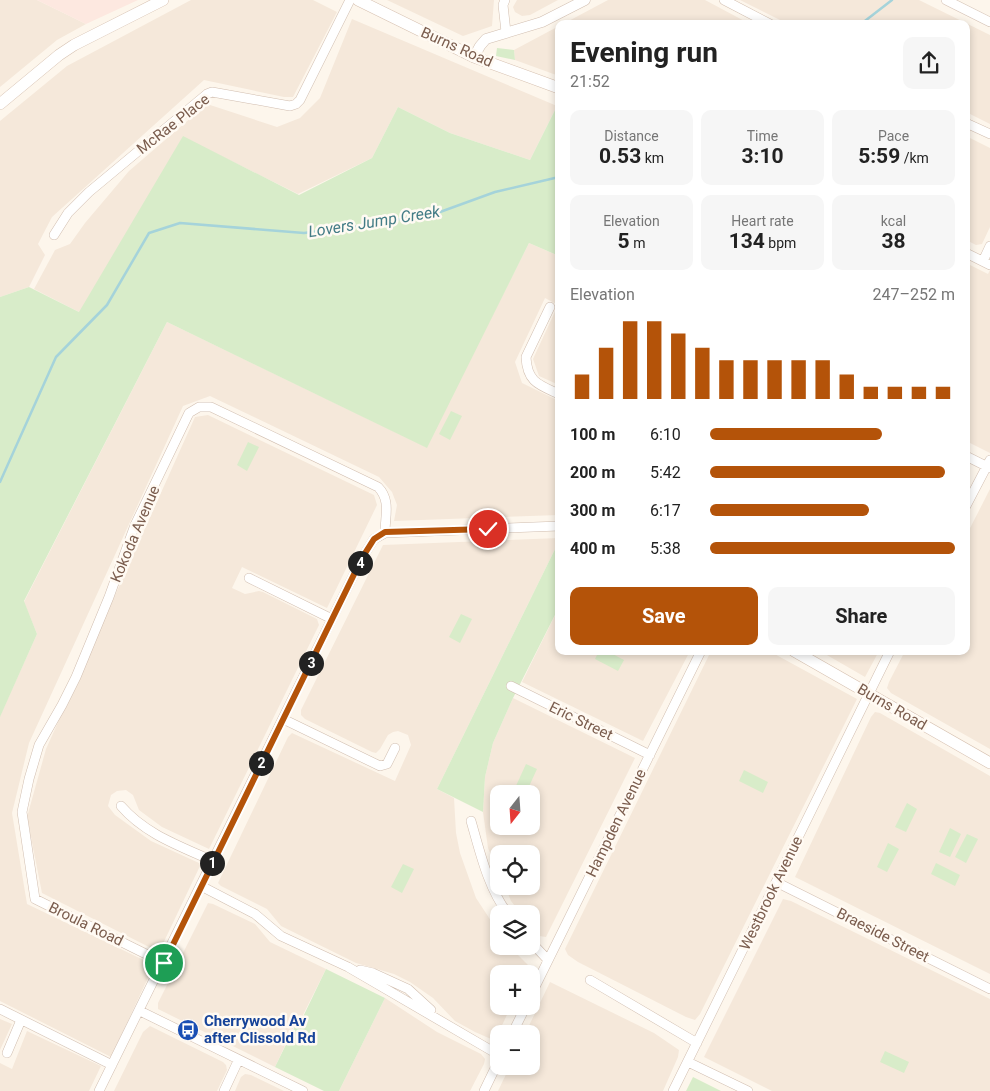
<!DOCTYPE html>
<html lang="en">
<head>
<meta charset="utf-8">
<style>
  body { margin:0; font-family:Roboto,sans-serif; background:#f6f6f6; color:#222; height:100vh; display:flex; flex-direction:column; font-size:19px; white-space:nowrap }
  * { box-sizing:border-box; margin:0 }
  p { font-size:16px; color:#767676 }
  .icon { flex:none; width:28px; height:28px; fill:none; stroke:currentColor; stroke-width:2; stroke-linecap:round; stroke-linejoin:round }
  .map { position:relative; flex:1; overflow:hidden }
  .drawer { position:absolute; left:555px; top:20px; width:415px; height:635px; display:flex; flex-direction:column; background:#fff; border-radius:10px; box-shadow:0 2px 8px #0003 }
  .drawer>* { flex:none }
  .needle { width:32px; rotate:197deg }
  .fabs { position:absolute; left:490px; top:785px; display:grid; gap:10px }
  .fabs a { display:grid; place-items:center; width:50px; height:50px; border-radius:10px; background:#fff; box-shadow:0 2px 8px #0003; font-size:25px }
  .pin { position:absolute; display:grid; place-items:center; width:42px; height:42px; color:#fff; margin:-21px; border:2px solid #fff; border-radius:50%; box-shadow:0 1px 5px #0007 }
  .km { position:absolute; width:25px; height:25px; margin:-12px; border-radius:50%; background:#222; color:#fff; font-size:14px; line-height:25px; text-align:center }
  .round { display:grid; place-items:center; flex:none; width:52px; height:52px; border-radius:10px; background:#f6f6f6 }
  .head { display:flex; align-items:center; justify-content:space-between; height:85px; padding:0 15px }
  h1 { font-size:28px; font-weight:700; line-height:38px }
  .figures { display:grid; grid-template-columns:repeat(3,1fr); gap:8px; height:85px; padding:5px 15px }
  .figures div { display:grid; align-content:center; border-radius:10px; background:#f6f6f6; text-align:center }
  .figures b { font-size:21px; font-weight:700 }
  .figures small { font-size:14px; font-weight:400 }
  .figures p { font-size:14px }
  .chart { height:140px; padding:10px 15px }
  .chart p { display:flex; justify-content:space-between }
  .chart svg { width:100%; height:90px; margin-top:5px; stroke:#b45309; stroke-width:6 }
  .button { display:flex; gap:10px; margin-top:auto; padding:10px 15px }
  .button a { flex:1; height:58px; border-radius:10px; background:#b45309; color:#fff; font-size:20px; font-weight:700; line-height:58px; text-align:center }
  .button a+a { background:#f6f6f6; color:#222 }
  ul { padding:0 15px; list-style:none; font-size:16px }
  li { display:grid; grid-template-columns:80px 60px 1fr; align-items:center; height:38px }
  li i { height:12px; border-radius:6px; background:#b45309 }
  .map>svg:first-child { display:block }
</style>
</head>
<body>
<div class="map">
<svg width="990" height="1091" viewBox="0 0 990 1091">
  <rect width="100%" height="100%" fill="#fdf6ec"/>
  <path fill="#f5e8da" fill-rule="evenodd" d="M0,0H37L86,24L57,40L0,87Z
    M191,0H313L337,12L293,97H284L204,80L52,217L38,244L45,255L29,287L0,297V121L67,66Z
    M387,0H494L492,26L463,36Z
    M517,0H558L530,15L522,16L515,12L513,7Z
    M608,0H705L750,24H563Z
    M740,0H919L990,35V124L966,112V24H788Z
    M352,19L557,106L530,160L450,133L398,107L372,158L298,194L183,137L81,313L34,289L55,250L70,244L85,223L129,171L207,104L277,127L300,118L320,98Z
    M559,26V76L515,60L514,50Z
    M966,136L990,148V227L982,244L976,245L966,240Z
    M529,243L559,256V385L539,376L533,359L558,305L545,298L515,362L522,383L559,401V515L394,521L397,505L392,492L379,477L210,396L183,406L29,743L12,813L27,904L154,965L111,1057L0,1001V716L37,634L24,602L167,322L426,447Z
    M966,263L988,274L990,270V453L966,441Z
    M208,415L374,495L377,505L327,608L242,567L232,588L245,594L259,591L263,592L317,619L319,625L209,849L162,827L139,810L133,795L126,790L117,791L111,795L108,806L115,815L151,841L199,863L200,866L159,952L42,893L27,817L46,749L195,417Z
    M990,489V749L891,693L887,688L889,682L905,651H966V536Z
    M559,538V541L437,789L454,798L456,833L460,853L476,898L499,933V946H509L528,965L527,974H499V1006H511L498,1034L491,1039L475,1032L455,1021L433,998L410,982L394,974L356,963L281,926L267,909L221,886L218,883L288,737L292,733L395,781L411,745L408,735L398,731L393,732L388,735L380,749L376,753L372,752L305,719L301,715V710L383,545Z
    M559,607V651H690L643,741L522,682Z
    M711,651H769L857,699L700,1014L695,1020L686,1017L578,962L568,955L565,949Z
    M820,651H879L865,677Z
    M513,698L635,758L546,937L539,936L531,926V914H521L511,901L505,886H531V854H499V873L488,848L483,812L485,777L493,743ZM499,794H531V826H499Z
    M875,712L880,713L990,776V974L795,877L871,717Z
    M783,899L791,901L990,999V1091H772L704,1057Z
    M208,903L213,904L255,924L270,942L326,969L300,1021L297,1020L275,1067L158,1009V1003Z
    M550,982L654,1033L679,1050L678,1057L663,1091H498L510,1066H531V1034H525Z
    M385,998L437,1032L481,1054L485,1059L484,1064L470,1091H339Z
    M0,1019L12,1024L0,1050Z
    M150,1026L223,1062L226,1065L227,1070L217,1091H114L143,1032Z
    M27,1031L101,1066L89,1091H0V1063L12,1069Z
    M245,1074L251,1075L284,1091H235L241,1077Z"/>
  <path fill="#fde8e0" d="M37,0H138L86,24Z"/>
  <path fill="#d8ecc9" d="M497,48L514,50L515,60L496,56Z
    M557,106H559V256L529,243L427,448L167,322L24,601L37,634L0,717V297L29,287L79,312L183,136L299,195L372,158L398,107L450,133L530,160Z
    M451,411L462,416L450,440L439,434Z
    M248,442L259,447L247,471L237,465Z
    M559,541V607L513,698L493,743L485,777L483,812L437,789Z
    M461,614L472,619L460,643L449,637Z
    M599,651H607L624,660L618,671L595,659Z
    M526,764L537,769L526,793L515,788Z
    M744,770L768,782L763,793L739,781Z
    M907,803L917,809L906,832L895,827Z
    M950,828L961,834L950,857L939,852Z
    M967,834L978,839L966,863L955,857Z
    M888,843L899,849L887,872L877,867Z
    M936,863L960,875L955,886L931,874Z
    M403,864L414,869L402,893L391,887Z
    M326,969L385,998L339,1091H324L275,1067L298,1020L301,1021Z
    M885,1051L909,1062L904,1073L880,1062Z
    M693,1077L721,1091H686Z"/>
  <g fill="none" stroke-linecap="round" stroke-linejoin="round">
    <path stroke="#a5d3da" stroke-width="2.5" d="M861,24L892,0
      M0,482L56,357L107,305L149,233L180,223L304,233L359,226L440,212L495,192L559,177"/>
    <g stroke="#d1beb0" stroke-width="10">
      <path id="minor" d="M505,0L503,5L506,32
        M724,0L770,24
        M946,0L990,22
        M966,123L990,134
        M54,235L68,213L89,192L207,94L212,92L290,106L296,104L300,100L350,0
        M966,253L990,265
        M983,261L990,246
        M550,307L526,357C527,382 539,385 559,394
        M966,456L990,468
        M966,506L990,460
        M249,578L332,619
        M511,686L650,755
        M283,719L380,766L387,764L395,748
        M121,806C145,834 180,846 213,861
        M471,821C480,852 488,888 508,914
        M776,882L990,989
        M201,886L255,914L281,936L348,967L499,1055
        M531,942L548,960
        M164,963L35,899L22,812L29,779L39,745L62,705L76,677L109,597L135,525L189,413L199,407H211L378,487C391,500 385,516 385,533
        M360,970L373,973L408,989L431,1010
        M590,980L697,1043
        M531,995L701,651
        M0,1009L112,1065
        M140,1011L303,1091
        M512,1034L526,1006
        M7,1053L21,1020
        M688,1062L748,1091
        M99,1091L362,558L374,539L385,533L559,526
        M224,1091L238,1061
        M484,1091L499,1060
        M673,1091L890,651"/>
    </g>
    <g stroke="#d1beb0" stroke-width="11">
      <path id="tertiary" d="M474,57L480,46L486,39L542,22L585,0"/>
    </g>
    <g stroke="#d6c0b0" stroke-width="12">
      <path id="secondary" d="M358,0L474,57L559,88
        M0,104L59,55L74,45L163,0
        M794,651L990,763"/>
    </g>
    <use href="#minor" stroke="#fff" stroke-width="9"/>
    <use href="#tertiary" stroke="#fff" stroke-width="10"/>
    <use href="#secondary" stroke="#fff" stroke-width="11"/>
  </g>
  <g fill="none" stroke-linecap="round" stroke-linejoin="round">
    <g stroke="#fff" stroke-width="10">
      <path id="route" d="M164,963L362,558L374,539L385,532L488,529"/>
    </g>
    <use href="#route" stroke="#b45309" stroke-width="6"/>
  </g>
  <defs>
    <g id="bus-disc" transform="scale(1.125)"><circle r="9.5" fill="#1a4fb4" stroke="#fffaf3"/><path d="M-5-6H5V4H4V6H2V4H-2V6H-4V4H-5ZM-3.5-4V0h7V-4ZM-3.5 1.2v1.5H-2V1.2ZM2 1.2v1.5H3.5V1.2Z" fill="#fff"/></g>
  </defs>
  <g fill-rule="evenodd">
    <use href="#bus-disc" x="188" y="1030"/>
  </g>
  <g text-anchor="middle" stroke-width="5" stroke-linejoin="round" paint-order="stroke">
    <g font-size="15" fill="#7a5c4d" stroke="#fffaf3">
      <text transform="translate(457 47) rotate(24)" y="5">Burns Road</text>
      <text transform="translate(173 124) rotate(-38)" y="5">McRae Place</text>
      <text transform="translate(135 534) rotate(-67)" y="5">Kokoda Avenue</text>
      <text transform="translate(892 707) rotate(30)" y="5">Burns Road</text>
      <text transform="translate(581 721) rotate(26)" y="5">Eric Street</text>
      <text transform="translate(616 823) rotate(-64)" y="5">Hampden Avenue</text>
      <text transform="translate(771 893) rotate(-64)" y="5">Westbrook Avenue</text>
      <text transform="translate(86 924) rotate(26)" y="5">Broula Road</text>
      <text transform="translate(883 935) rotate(27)" y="5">Braeside Street</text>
    </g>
    <g font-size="15" font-weight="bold" fill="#164399" stroke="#fffaf3" text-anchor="start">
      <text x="204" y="1026">Cherrywood Av<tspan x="204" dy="17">after Clissold Rd</tspan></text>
    </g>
    <g font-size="16" font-style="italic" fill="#437c86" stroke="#fffaf3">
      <text transform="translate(374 221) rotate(-9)" y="6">Lovers Jump Creek</text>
    </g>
  </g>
</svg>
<div class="fabs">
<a><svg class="needle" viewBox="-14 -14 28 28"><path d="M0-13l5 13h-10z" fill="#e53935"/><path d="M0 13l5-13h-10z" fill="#767676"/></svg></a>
<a><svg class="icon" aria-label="locate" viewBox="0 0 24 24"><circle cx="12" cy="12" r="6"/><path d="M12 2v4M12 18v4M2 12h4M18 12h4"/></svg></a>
<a><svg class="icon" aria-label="layers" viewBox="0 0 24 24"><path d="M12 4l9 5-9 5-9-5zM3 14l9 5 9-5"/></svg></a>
<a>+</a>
<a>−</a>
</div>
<div class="pin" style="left:164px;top:963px;background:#1e9e55"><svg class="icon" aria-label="arrive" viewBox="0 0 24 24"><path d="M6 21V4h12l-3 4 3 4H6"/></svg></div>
<div class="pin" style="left:488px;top:529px;background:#d93025"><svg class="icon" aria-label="check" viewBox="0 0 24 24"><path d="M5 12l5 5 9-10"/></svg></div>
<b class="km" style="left:212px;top:863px">1</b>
<b class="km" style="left:261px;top:763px">2</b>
<b class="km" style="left:311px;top:663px">3</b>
<b class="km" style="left:360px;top:563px">4</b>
<section class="drawer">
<div class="head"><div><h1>Evening run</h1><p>21:52</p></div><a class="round"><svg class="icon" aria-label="share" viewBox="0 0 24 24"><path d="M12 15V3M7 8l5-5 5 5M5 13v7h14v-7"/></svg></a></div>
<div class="figures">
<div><p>Distance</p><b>0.53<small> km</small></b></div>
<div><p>Time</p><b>3:10</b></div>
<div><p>Pace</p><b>5:59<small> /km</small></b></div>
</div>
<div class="figures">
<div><p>Elevation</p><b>5<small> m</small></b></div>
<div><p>Heart rate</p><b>134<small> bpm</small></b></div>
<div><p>kcal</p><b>38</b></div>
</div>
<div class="chart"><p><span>Elevation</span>247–252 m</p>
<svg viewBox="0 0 160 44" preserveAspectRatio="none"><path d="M5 44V32M15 44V19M25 44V6M35 44V6M45 44V12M55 44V19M65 44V25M75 44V25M85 44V25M95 44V25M105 44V25M115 44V32M125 44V38M135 44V38M145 44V38M155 44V38"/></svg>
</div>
<ul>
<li><b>100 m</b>6:10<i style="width:70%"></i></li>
<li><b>200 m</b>5:42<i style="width:96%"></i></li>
<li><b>300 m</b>6:17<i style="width:65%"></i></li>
<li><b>400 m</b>5:38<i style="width:100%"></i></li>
</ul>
<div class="button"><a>Save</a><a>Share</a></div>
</section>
</div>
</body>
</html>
